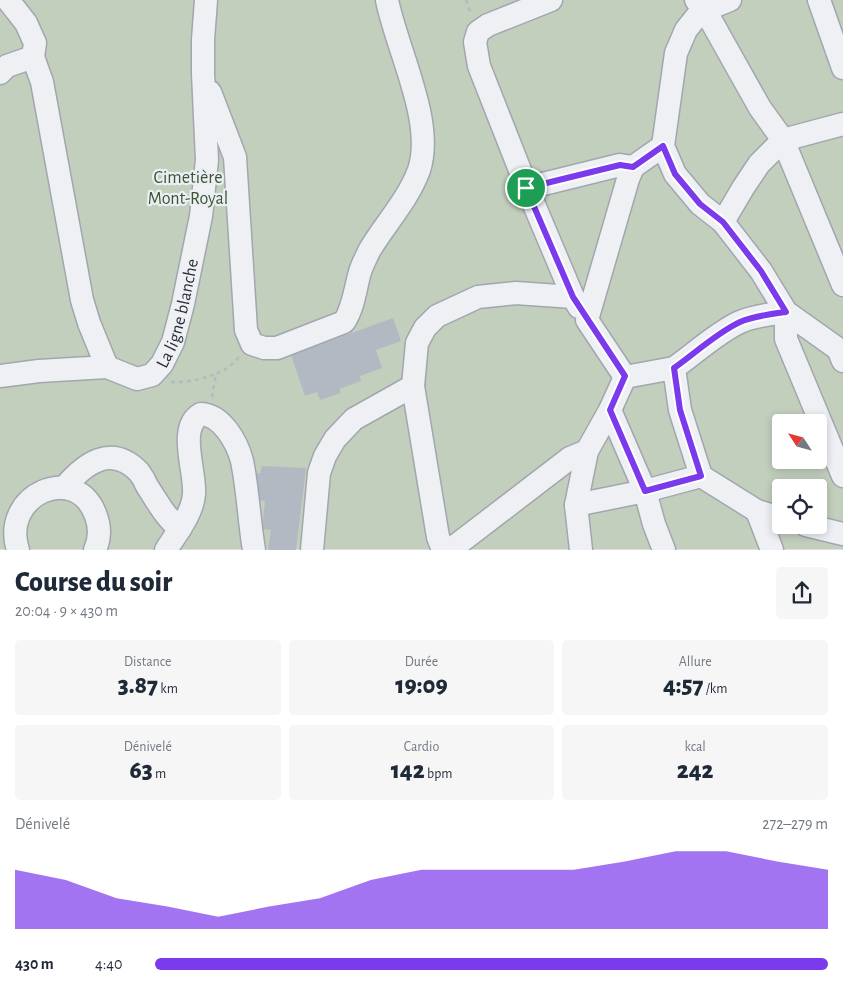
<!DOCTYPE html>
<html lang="fr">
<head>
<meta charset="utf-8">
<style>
  body { margin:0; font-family:"Alegreya Sans",sans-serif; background:#f6f6f7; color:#1f2937; height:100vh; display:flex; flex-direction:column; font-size:19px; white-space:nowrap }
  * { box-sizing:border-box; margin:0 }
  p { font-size:16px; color:#747a83 }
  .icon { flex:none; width:28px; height:28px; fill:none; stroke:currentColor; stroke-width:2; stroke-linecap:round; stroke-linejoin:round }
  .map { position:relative; height:550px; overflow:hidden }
  .details { display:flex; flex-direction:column; background:#fff; flex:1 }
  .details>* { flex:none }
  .needle { width:32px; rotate:306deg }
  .controls { position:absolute; left:772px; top:414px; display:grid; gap:10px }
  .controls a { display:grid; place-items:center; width:55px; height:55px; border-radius:5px; background:#fff; box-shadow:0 2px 8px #0003; font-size:25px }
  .pin { position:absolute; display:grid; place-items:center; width:42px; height:42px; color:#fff; margin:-21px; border:2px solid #fff; border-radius:50%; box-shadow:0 1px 5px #0007 }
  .round { display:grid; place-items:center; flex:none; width:52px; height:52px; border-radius:5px; background:#f6f6f7 }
  .overview { display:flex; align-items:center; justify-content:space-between; height:85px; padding:0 15px }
  h1 { font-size:28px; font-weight:800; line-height:38px }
  .stats { display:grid; grid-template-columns:repeat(3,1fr); gap:8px; height:85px; padding:5px 15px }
  .stats div { display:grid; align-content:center; border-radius:5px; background:#f6f6f7; text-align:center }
  .stats b { font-size:25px; font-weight:800 }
  .stats small { font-size:14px; font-weight:400 }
  .stats p { font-size:14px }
  .chart { height:140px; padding:10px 15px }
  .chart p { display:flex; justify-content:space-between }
  .chart svg { width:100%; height:90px; margin-top:5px; fill:#7c3aed; opacity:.7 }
  ul { padding:0 15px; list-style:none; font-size:16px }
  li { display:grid; grid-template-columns:80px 60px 1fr; align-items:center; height:38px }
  li i { height:12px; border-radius:6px; background:#7c3aed }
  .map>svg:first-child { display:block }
</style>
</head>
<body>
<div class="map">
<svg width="843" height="550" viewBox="0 0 843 550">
  <rect width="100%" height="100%" fill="#dcdfe5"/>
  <path fill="#c2cfbd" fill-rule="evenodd" d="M0,0H843V549H0ZM781,422H819V460H781ZM781,488H819V525H781Z"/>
  <path fill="#b3b9c2" d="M393,318L401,341L376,350L382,368L360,376L361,381L339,389L341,393L320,400L317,392L305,396L291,355Z
    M262,466L306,468L296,550H268L271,530L262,529L265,501L258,500L259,488L253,487L255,472L260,474Z"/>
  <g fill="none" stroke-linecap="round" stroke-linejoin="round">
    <g stroke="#a2a6ae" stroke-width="25">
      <g id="minor">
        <path d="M8,0L26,23L35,43L33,57"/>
        <path d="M551,0L488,25L478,32L475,42L479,66L527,188L573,297"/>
        <path d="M696,0L705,10L730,0"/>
        <path d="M819,0L843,68"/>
        <path id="s1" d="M33,57L42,82L82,300L89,323L107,367L137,379L152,375L162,364L173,342L183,304L201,216L207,160L203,73V40L206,0"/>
        <path d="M0,73L7,66L33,57"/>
        <path d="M210,92L235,157L246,330L252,344L264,348H277L344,322C354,307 355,289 360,272C362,265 366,258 369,251C385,224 408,200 419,170C435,122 397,50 387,0"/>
        <path d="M633,167L628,179L587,320L625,377L674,368"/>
        <path d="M527,188L620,165L633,167L663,146"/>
        <path d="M723,222L743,188L759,164L783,140L843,124"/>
        <path d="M843,285L783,140L760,108L705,10L697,16L686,30L676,53L663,146L675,174L700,204L723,222L761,271L786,312L838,349L843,361"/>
        <path d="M0,376L39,371L107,367"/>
        <path d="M413,386L417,343L425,328L437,316L478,297L516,293L573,297L579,307"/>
        <path d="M610,410L645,491L654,524L664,550"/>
        <path d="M64,488C84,464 111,443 139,472C142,476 145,481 147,486C157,501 165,517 180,529"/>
        <path d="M576,505L645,491L701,476"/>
        <path d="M757,511L772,550"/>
        <path d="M781,518L757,511L701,476L680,410L674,368C694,354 718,332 740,322C754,316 771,314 786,312V339L843,476"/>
        <path d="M806,525L843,534"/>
        <path d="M18,550C0,494 77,461 96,516C100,527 100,539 95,550"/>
        <path d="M166,550C176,534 193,513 194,494C196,472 177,427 201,414C222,415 237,442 242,461C248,490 249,520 254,550"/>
        <path d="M312,550L319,473L325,456L335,439L354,419L413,386L438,537L443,550"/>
        <path d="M450,550L570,458L587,451L610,410L625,377"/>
        <path d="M581,550L576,505L587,451"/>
      </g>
    </g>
    <path stroke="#b6bac0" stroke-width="2.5" stroke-dasharray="4 4" stroke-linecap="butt" d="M466,0L471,14
      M171,382C187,383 201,379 216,374
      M212,397L216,374L228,368L239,357"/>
    <use href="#minor" stroke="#eef0f4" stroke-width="22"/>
  </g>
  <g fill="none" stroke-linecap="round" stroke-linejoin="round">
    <g stroke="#fff" stroke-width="10">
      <path id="route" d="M663,146L675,174L700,204L723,222L761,271L786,312C771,314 754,316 740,322C718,332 694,354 674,368L680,410L701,476L645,491L610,410L625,376L573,297L526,188L620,165L633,167Z"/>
    </g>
    <use href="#route" stroke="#7c3aed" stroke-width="6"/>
  </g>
  <g text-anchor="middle" stroke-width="4.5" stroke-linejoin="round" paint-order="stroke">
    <g font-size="18" fill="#3b5535" stroke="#ebeef3">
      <text x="188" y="183">Cimetière<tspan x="188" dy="21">Mont-Royal</tspan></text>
    </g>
    <g font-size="18" fill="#262e3a" stroke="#ebeef3">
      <text dy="6" stroke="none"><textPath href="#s1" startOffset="436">La ligne blanche</textPath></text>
    </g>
  </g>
</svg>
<div class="controls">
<a><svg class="needle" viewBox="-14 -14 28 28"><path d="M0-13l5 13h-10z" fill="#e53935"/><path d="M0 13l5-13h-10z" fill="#747a83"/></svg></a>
<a><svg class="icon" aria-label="locate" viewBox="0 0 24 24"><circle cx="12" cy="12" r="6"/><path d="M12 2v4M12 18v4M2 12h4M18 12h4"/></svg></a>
</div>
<div class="pin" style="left:526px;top:188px;background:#1e9e55"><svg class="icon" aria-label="arrive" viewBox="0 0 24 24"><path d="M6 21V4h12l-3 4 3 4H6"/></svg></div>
</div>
<section class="details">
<div class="overview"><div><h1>Course du soir</h1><p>20:04 · 9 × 430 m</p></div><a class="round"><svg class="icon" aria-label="share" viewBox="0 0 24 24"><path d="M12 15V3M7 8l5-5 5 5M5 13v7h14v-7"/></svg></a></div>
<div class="stats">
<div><p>Distance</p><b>3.87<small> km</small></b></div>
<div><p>Durée</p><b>19:09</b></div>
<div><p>Allure</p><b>4:57<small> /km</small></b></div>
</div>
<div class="stats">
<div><p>Dénivelé</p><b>63<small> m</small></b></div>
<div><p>Cardio</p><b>142<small> bpm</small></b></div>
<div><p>kcal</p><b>242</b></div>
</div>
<div class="chart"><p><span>Dénivelé</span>272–279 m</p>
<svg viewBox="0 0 160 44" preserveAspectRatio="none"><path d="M0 44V15L10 20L20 29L30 33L40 38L50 33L60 29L70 20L80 15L90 15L100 15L110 15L120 11L130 6L140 6L150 11L160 15V44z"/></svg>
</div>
<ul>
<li><b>430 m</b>4:40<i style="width:100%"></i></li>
</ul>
</section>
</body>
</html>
